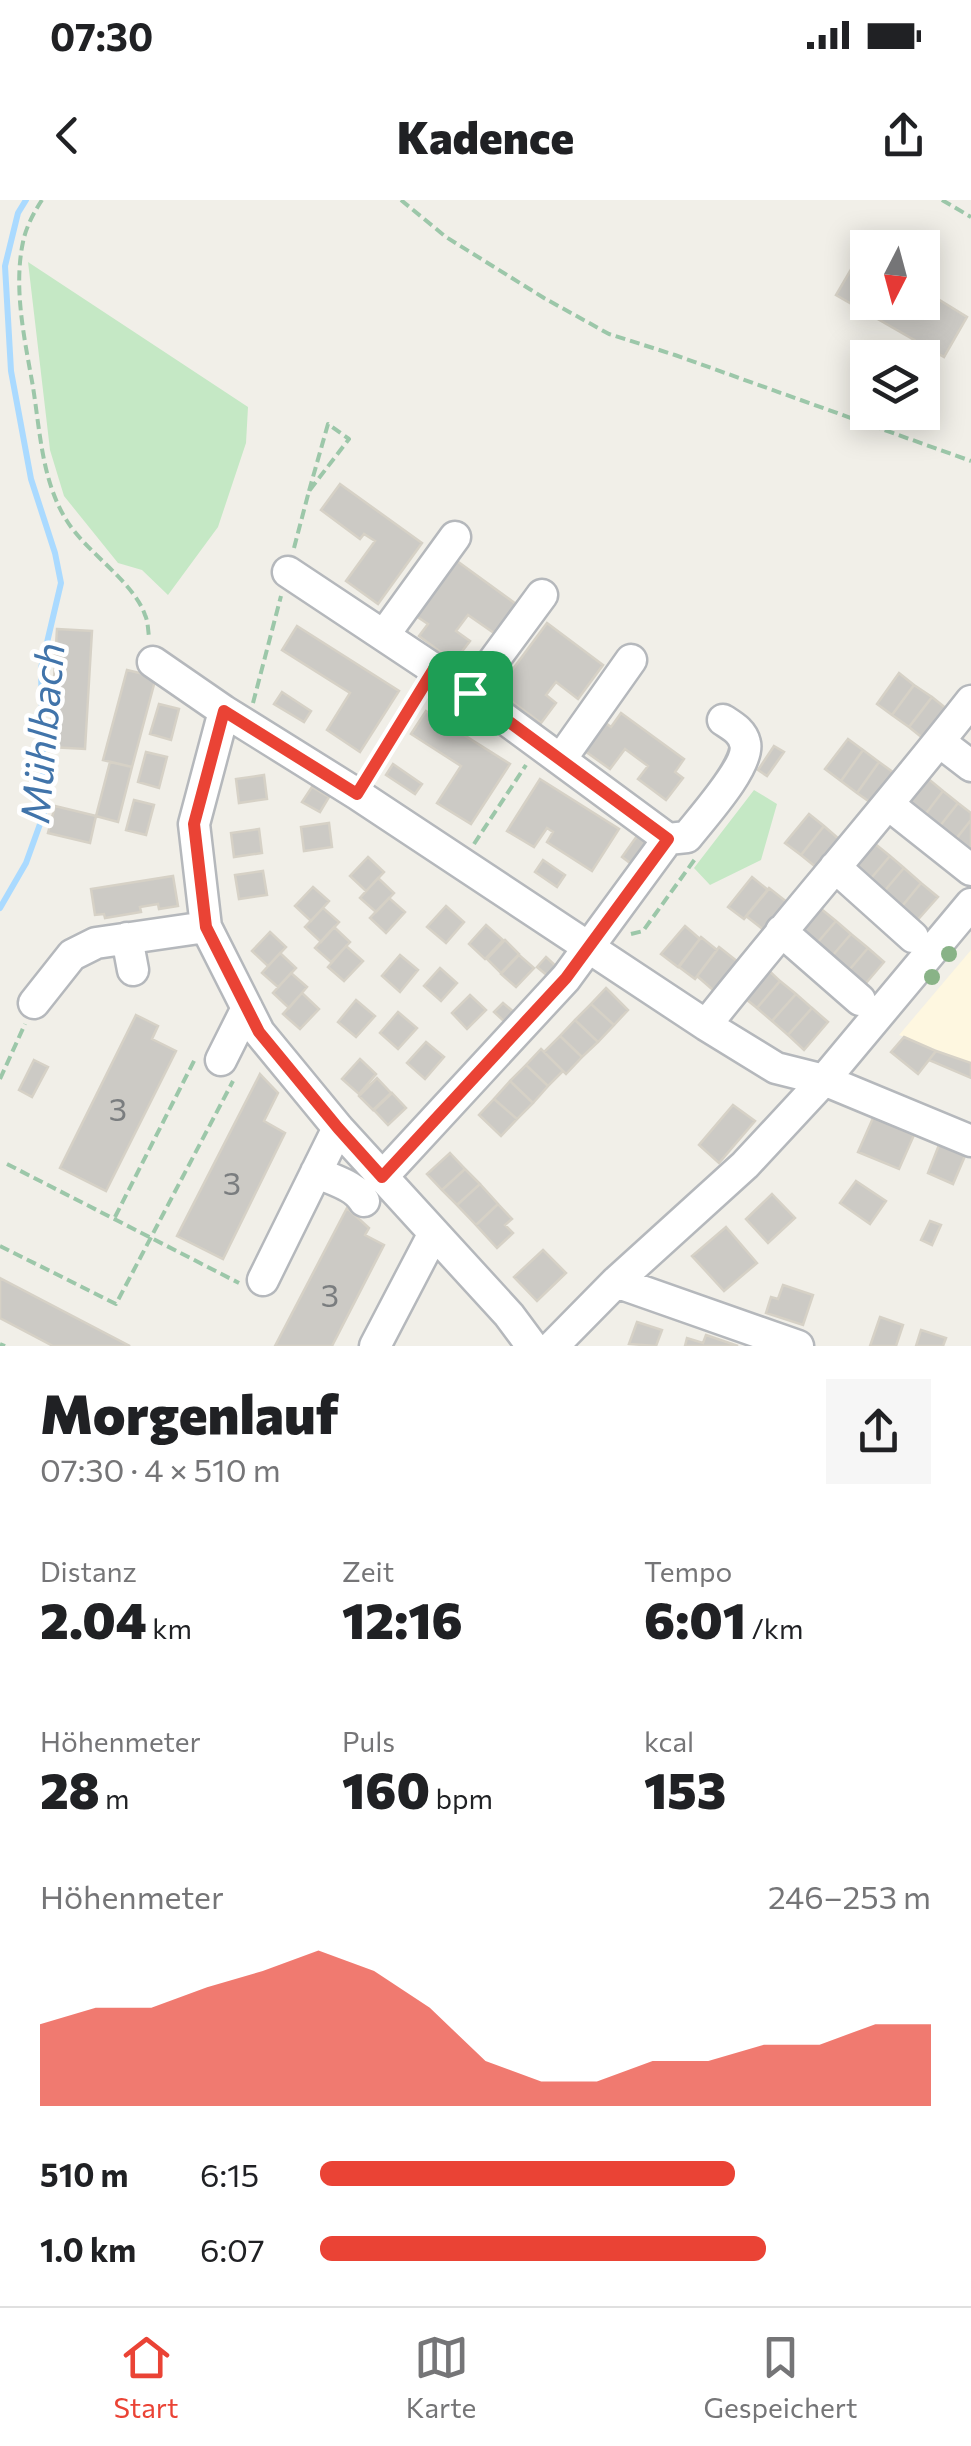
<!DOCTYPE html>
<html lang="de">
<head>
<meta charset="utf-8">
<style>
  body { margin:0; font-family:Commissioner,sans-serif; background:#f6f6f6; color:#202124; height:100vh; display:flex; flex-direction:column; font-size:38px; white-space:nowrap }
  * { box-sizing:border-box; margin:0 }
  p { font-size:32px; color:#757577 }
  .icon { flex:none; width:55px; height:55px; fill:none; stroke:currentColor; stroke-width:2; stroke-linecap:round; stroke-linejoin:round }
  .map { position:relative; height:1146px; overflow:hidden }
  .side { display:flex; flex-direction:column; background:#fff; flex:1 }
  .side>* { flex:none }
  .needle { width:65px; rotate:186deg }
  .tools { position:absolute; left:850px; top:30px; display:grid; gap:20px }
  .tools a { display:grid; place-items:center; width:90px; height:90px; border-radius:0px; background:#fff; box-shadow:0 5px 25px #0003; font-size:50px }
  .pin { position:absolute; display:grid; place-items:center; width:85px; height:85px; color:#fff; margin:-42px; border-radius:20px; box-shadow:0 5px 15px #0006 }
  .round { display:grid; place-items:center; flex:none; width:105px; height:105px; border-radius:0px; background:#f6f6f6 }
  .headline { display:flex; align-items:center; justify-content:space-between; height:170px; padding:0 40px }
  h1 { font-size:55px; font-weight:800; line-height:75px }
  .stats { display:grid; grid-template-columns:repeat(3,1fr); gap:15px; height:170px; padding:10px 40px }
  .stats div { display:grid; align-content:center }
  .stats b { font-size:50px; font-weight:800 }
  .stats small { font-size:28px; font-weight:400 }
  .stats p { font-size:28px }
  .chart { height:280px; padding:20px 40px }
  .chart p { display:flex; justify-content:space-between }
  .chart svg { width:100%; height:180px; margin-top:10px; fill:#ea4335; opacity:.7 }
  ul { padding:0 40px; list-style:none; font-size:32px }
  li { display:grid; grid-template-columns:160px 120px 1fr; align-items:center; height:75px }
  li i { height:25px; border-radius:12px; background:#ea4335 }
  .status { display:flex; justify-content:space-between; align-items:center; height:70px; padding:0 50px; background:#fff; direction:ltr }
  .status svg { height:28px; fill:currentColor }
  header { display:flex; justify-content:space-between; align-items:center; height:130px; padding:0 40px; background:#fff; font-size:45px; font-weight:800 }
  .tabs { display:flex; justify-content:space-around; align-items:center; height:140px; border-top:2px solid #e0e0e0; background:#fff; font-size:28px; color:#757577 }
  .tabs a { display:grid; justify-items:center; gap:5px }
  .tabs .on { color:#ea4335 }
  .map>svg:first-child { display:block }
</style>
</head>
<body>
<div class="status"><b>07:30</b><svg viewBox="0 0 49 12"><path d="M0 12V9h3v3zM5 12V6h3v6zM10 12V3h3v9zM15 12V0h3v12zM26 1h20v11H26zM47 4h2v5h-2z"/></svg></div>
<header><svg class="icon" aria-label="back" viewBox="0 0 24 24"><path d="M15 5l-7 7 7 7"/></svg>Kadence<svg class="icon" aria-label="share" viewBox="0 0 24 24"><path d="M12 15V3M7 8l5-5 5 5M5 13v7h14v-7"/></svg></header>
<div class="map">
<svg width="971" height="1146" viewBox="0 0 971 1146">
  <rect width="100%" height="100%" fill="#f1efe8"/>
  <path fill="#fef7e0" d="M971,750V863L899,835Z"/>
  <path fill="#c5e8c5" d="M28,62L248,207L246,243L218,327L168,395L142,370L118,363L64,296L50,250Z
    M754,590L777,604L761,660L710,685L694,668Z"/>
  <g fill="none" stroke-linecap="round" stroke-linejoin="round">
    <path stroke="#aadaff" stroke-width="6" d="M0,708L26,663L44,613L41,468L61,383L55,353L31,279L11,171L5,66L18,13L26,0"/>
  </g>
  <path fill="#cccac5" stroke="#d6d1c6" stroke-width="2.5" d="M860,54L868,58V102H922V80L929,83L925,91L967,117L944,157L836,95Z
    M340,284L422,343L378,404L346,381L375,341L364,334L360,339L321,310Z
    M457,361L516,404L494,433L468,415L456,431L470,441L454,462L419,436L428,424L416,416Z
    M547,423L603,465L578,499L556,482L546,495L556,503L541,523L502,494L509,485L504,481Z
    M297,426L399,491L360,552L327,530L350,493L282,450Z
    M57,429L92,431L85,549L50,547Z
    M127,470L156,477L132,567L103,560Z
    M899,473L914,485L892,515L877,504Z
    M914,485L932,497L909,527L892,515Z
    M282,492L311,511L304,522L274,504Z
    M932,497L948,510L925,540L909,527Z
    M159,504L179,509L171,540L150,534Z
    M426,511L510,564L471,624L437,603L461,566L411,534Z
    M621,513L684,559L675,572L683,578L666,600L638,579L648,566L625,549L610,569L582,549L603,521L611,527Z
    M848,539L863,550L841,581L825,569Z
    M774,546L784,552L767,576L758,570Z
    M863,550L879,562L857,593L841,581Z
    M146,552L167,557L159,588L138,582Z
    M110,562L132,567L118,622L96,616Z
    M879,562L897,575L874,605L857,593Z
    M393,564L422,584L415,594L386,575Z
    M264,575L267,599L239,603L236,579Z
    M926,577L943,591L921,620L903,606Z
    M540,579L619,629L592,671L547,642L553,632L547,628L534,647L507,631Z
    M312,587L329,597L320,612L302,602Z
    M943,591L958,603L936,631L921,620Z
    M134,600L154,605L146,635L126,630Z
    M958,603L971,613V620L952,644L936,631Z
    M55,606L96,616L90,643L48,633Z
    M809,614L824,626L801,655L785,643Z
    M971,620V652L952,644Z
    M329,623L332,647L304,651L301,627Z
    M824,626L840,640L817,668L801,655Z
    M259,629L262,653L234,657L231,633Z
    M637,636L649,645L634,666L622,657Z
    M874,643L890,656L867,683L851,670Z
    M890,656L904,668L881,695L867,683Z
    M368,657L384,672L366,691L350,676Z
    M543,660L565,675L557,687L535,672Z
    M904,668L921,683L899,710L881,695Z
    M263,671L267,695L239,699L235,675Z
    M173,676L178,706L159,709L158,704L140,707L141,712L105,718L104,714L95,715L91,689Z
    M752,677L768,690L744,719L728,707Z
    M378,678L394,693L376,712L360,698Z
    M921,683L938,697L914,724L899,710Z
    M313,687L329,701L311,721L295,706Z
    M769,688L788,703L765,731L746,716Z
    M389,698L405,712L386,733L370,718Z
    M446,706L464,722L446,743L427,727Z
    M323,708L339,722L321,742L305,727Z
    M820,708L836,721L812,749L796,735Z
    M836,721L851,734L827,762L812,749Z
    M486,725L503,740L485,759L469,744Z
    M685,726L700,739L678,767L661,754Z
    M334,727L350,742L331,762L315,748Z
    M270,732L286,747L268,766L252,751Z
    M851,734L868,748L844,776L827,762Z
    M701,737L717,750L695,779L679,767Z
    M505,740L519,754L501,773L487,759Z
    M346,746L363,761L344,781L328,767Z
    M719,747L738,762L713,790L697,776Z
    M868,748L884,762L860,790L844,776Z
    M280,753L296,768L278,787L262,773Z
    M400,755L418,770L400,792L382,776Z
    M519,755L534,768L516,787L501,774Z
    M546,757L558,768L549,777L537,767Z
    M765,767L780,781L757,808L741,795Z
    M440,768L457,783L441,801L424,786Z
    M291,773L307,787L289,808L273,793Z
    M780,781L796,794L772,821L757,808Z
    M606,788L628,810L614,825L591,804Z
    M302,793L319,809L300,829L283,814Z
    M796,794L812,808L788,835L772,821Z
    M470,795L486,810L467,829L452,813Z
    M356,800L375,816L356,837L338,822Z
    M503,803L515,813L506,823L494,812Z
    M591,804L614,825L598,842L575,820Z
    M812,808L828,822L804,850L788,835Z
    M398,812L417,828L398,849L380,833Z
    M136,815L158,826L152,839L176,851L106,991L60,968Z
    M575,820L598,842L582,857L560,836Z
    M560,836L582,857L566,874L544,852Z
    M904,837L936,851L918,874L891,852Z
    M426,842L444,857L425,879L407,863Z
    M541,849L563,871L548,886L526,865Z
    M936,851L971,863V878L929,860Z
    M360,859L376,874L359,894L342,879Z
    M34,860L48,867L32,897L19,890Z
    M526,865L548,886L533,903L510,881Z
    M260,874L278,893L264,921L285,933L223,1059L177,1036Z
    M377,878L391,893L373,910L359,896Z
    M510,881L533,903L517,919L494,899Z
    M392,893L406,908L388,925L374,910Z
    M494,899L517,919L501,936L479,915Z
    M733,905L755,921L719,963L699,945Z
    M873,918L914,935L899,969L858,952Z
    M939,945L965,956L953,984L928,973Z
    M450,953L465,969L442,990L427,974Z
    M465,969L480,984L457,1005L442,990Z
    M856,981L886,1001L870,1024L840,1003Z
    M480,984L498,1004L476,1025L457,1005Z
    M772,994L795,1018L768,1043L746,1019Z
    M498,1004L512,1019L505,1025L513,1033L497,1048L476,1025Z
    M347,1008L369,1028L365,1035L384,1045L332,1146H275Z
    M930,1021L941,1025L932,1045L921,1040Z
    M726,1027L757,1063L724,1091L692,1056Z
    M543,1050L566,1073L537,1101L514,1077Z
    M0,1078L130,1146H53L0,1118Z
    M783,1085L813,1095L803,1125L766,1113L771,1097L778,1099Z
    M880,1117L903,1125L896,1146H870Z
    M637,1122L662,1130L656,1146L629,1144Z
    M921,1130L946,1138L943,1146H916Z
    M706,1135L738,1146H685L687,1138L703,1143Z"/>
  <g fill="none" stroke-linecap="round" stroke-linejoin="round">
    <g stroke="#b5b8bc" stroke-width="35">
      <path id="minor" d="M288,372L470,493L668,639
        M384,435L455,337
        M153,462L224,511L357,594L706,825L776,868L824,880L971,941
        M470,493L542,395
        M224,511L194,624L206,727L259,832L338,928L509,1115L532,1146
        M940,542L971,566
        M561,559L631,460
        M889,605L971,670
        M835,667L913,737
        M781,731L860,800
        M127,738L133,770
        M34,803L72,755L96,743L206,727
        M706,825C793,715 885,611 971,501
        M221,860L247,808
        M316,972C332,980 355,985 364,1001
        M382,977L566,778L668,639L687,637C701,619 751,564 745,543C742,531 732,526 723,520
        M263,1080L338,928
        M616,1082L798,1146
        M375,1146L434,1033
        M553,1146L616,1082L745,965L824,880L971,704"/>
    </g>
    <path stroke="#9cc7a9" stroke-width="4" stroke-dasharray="10 5" stroke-linecap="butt" d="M42,0C34,12 26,27 23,42C13,89 25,141 33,187C40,231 42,282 67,321C86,352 134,382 145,415C148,421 148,430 149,437
      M401,0L446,37L544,98L609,134L675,155L971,261
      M942,0L971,17
      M294,348L309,291L349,239L328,224L309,291
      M253,503L281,396
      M371,571L421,490
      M474,644L526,565
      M631,734L643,731L695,659
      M0,879L25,824
      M7,964L239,1083
      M115,1017L196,857
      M0,1046L116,1104L233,881
      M0,1144L5,1146"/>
    <use href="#minor" stroke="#fff" stroke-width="30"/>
  </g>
  <g fill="#89b387">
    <circle cx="949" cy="754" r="8"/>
    <circle cx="932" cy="777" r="8"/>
  </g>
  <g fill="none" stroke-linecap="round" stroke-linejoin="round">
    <g stroke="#fff" stroke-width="20">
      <path id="route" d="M434,469L470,493L668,639L566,778L382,977L338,928L259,832L206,727L194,624L224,511L357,594Z"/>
    </g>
    <use href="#route" stroke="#ea4335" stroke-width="12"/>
  </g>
  <g text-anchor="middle" stroke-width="9" stroke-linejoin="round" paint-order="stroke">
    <g font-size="32" fill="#7a7d7f">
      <text x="118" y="921">3</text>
      <text x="232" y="995">3</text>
      <text x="330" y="1107">3</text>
    </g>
    <g font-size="40" font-style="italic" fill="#4174aa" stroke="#fff">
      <text transform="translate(43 533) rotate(-85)" y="14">Mühlbach</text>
    </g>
  </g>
</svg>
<div class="tools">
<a><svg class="needle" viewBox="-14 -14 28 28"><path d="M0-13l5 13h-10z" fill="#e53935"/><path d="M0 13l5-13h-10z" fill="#757577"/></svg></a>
<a><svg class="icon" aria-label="layers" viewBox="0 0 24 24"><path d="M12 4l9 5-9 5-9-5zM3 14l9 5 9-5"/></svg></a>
</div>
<div class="pin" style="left:470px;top:493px;background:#1e9e55"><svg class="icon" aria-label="arrive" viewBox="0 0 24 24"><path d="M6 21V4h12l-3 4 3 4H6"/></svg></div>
</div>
<section class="side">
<div class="headline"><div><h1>Morgenlauf</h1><p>07:30 · 4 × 510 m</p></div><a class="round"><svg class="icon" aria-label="share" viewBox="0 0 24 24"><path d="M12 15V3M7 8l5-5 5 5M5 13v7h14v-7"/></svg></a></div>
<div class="stats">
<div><p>Distanz</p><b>2.04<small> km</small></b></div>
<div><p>Zeit</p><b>12:16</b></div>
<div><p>Tempo</p><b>6:01<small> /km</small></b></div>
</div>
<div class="stats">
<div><p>Höhenmeter</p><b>28<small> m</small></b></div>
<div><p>Puls</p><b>160<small> bpm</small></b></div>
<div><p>kcal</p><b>153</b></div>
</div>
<div class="chart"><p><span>Höhenmeter</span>246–253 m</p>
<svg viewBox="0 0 160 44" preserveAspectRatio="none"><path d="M0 44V24L10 20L20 20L30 15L40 11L50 6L60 11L70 20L80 33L90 38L100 38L110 33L120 33L130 29L140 29L150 24L160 24V44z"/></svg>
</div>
<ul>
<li><b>510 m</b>6:15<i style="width:68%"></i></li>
<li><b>1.0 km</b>6:07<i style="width:73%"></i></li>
</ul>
</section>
<nav class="tabs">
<a class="on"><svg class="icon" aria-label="home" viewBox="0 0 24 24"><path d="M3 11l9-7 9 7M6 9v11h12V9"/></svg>Start</a>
<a><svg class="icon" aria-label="map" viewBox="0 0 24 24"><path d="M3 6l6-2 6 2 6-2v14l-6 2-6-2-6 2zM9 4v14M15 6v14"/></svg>Karte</a>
<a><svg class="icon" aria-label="saved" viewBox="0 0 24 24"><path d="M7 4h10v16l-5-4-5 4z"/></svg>Gespeichert</a>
</nav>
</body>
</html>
